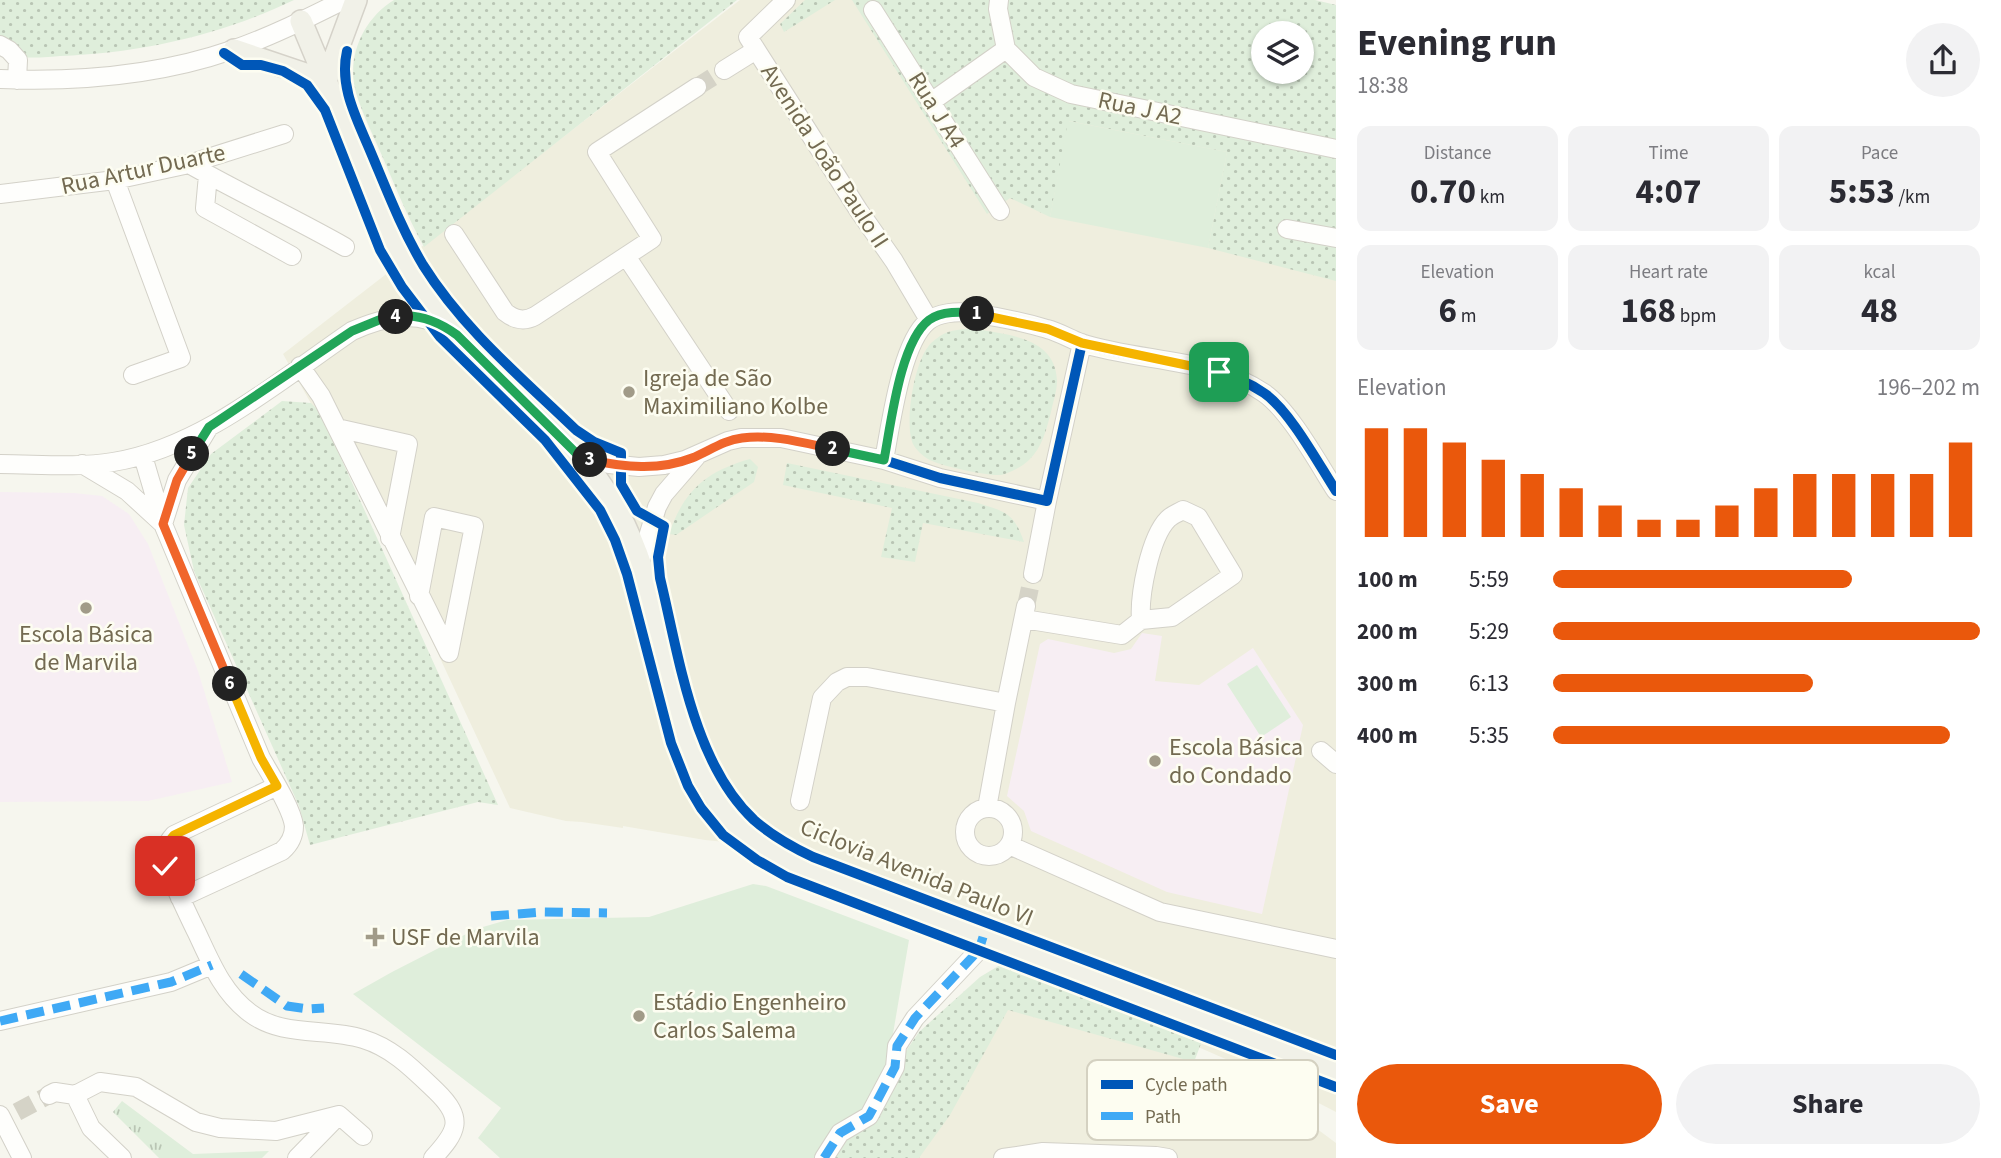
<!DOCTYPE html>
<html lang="en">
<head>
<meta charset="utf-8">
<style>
  body { margin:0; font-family:"Source Sans 3",sans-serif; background:#f2f2f3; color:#2b2b33; height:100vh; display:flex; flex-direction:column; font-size:26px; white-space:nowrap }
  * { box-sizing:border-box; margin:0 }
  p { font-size:23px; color:#7c7c81 }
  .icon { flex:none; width:38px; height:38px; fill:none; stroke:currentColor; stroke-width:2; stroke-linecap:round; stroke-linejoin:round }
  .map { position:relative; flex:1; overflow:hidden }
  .details { display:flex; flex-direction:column; background:#fff; width:665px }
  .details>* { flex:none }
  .tools { position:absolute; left:1251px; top:21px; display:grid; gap:14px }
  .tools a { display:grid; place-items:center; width:63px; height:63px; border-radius:50%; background:#fff; box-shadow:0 2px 5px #0004; font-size:35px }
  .pin { position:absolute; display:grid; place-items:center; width:60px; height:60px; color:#fff; margin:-30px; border-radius:14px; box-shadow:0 4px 10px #0006 }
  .km { position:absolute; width:35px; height:35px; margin:-18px; border-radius:50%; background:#222; color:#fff; font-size:19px; line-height:35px; text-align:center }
  .round { display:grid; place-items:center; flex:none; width:74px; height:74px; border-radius:37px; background:#f2f2f3 }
  .overview { display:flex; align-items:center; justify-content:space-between; height:119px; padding:0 21px }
  h1 { font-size:38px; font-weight:700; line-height:52px }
  .metrics { display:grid; grid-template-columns:repeat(3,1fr); gap:10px; height:119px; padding:7px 21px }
  .metrics div { display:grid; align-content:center; border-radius:14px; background:#f2f2f3; text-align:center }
  .metrics b { font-size:35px; font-weight:700 }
  .metrics small { font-size:19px; font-weight:400 }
  .metrics p { font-size:19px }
  .chart { height:196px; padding:14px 21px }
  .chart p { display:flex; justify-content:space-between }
  .chart svg { width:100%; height:126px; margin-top:7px; stroke:#ea580c; stroke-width:6 }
  .action { display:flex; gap:14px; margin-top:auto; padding:14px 21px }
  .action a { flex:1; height:80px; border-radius:42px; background:#ea580c; color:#fff; font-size:28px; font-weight:700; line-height:80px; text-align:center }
  .action a+a { background:#f2f2f3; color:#2b2b33 }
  ul { padding:0 21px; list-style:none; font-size:23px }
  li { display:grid; grid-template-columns:112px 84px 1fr; align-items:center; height:52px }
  li i { height:18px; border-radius:9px; background:#ea580c }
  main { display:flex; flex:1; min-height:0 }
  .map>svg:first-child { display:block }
</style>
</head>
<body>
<main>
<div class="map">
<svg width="1336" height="1158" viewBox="0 0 1336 1158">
  <defs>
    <pattern id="grass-dots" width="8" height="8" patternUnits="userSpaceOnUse" patternTransform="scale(1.75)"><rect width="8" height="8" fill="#dfeedb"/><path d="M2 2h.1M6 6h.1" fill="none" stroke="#b9c5b4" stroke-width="1.8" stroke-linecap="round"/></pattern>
    <pattern id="park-tufts" width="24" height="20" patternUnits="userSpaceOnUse" patternTransform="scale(1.75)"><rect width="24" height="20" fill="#dfeedb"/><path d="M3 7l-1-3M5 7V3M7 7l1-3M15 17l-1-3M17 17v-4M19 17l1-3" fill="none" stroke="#b9c5b4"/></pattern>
  </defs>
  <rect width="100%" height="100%" fill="#f6f6ee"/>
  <path fill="#efeede" d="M740,0H1043L1264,72L1336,74V1112L1276,1081L1001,961L787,877L758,864L725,842L705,840L623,826V828L582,822L566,821L510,808L369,506L283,354Z
    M998,994L1251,1080L1336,1143V1158H903Z"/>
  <path fill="#f7eef3" d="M0,492L74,493L102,496L129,514L148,544L198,671L232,782L148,801L0,802Z
    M1142,633L1162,636L1155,681L1199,685L1253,648L1303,725L1262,914L1167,892L1031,831L1024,811L1007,796L1040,644L1048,639L1114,653L1131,649Z"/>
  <path fill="url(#grass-dots)" fill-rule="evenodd" d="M0,0H294C221,35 141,53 60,56C51,57 25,59 17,56C12,54 5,47 0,44Z
    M394,0H737L424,247C408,218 396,188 383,158C374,137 363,115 356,93C346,57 363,19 394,0Z
    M805,0H835L784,32L780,24Z
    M852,0H1315L1336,5V281L1208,248L1227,152L1069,121L1050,217L1010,198L987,214ZM1264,33H1302V72H1264Z
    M976,329C1008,335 1056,337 1057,381C1057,391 1053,402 1051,412C1046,430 1043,446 1029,460C1023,466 1010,473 1001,475C988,476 939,466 928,459C923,456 916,450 913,444C904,424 914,364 928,347C930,343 936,339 940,336C950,329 964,329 976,329Z
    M282,401L311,403L320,412L498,805L478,802L310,845L299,806L194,571L184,525L188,488L211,454Z
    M750,459L758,467L754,482L676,535L669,534C684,490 707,471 750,459Z
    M787,463L978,503C1006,512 1014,513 1024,542L923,523L915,562L881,557L892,508L783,485Z
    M1000,965H1005L1202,1041L1194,1062L1008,1010L950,1115L919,1158H833L919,1032L980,977Z"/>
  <path fill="url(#park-tufts)" d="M122,1101L193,1154L269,1151L262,1158H159L113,1112Z"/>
  <path fill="#dfeedb" d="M1068,121L1227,152L1208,248L1050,217Z
    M1257,665L1291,717L1261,737L1227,684Z
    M753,884L766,886L909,940L888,1063L866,1115L818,1158H500L478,1138L501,1108L353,994L392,972L476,929L507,920L649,917Z"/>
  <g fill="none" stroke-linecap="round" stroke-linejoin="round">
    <path stroke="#d5d3c7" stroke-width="18" stroke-dasharray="18 9" stroke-linecap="butt" d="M697,87L724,70
      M1026,606L1033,574
      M17,1112L49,1095"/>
    <g stroke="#d3d1c8" stroke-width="20">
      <path id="minor" d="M786,0L748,37L859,211L894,261L929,320
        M999,0L998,9L1006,49L1034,77L1071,94L1336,149
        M873,10L1000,211
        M0,45L9,50L18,60L17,80
        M724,70L756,50
        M0,79C78,82 157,76 232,50C270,37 308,18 344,0
        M931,102L1006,49
        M189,164C240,193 294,218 345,247
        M208,175L205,208L292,256
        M115,180L181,358L133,375
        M0,194L115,180L189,164L284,134
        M1287,229L1336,238
        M454,234L505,312C515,320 524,322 535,316L652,239L597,152L697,87
        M626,256L729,411
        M300,366L321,396L449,653L474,526L434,517L419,596
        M337,428L408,444L390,538
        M143,456L163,524L261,758C270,774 292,808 294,826C294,836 290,844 282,851L180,898
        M580,457L609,464L639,467L664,465L685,460L728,441L741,438H781L884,460L940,478L1047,501L1082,343
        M884,460C891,424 901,343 928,321C938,313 957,311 969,313C993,316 1024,322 1047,329C1059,332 1070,339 1081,343C1140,362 1213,358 1264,393C1290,411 1318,463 1336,491
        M0,464C37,464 76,468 113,462C201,448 280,380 352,331C386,316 419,309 451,331
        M82,464L127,491L163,524L177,480L209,427
        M640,563L657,507L664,494L696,457
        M1033,574L1047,501
        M1024,619L1122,635L1141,620L1172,617L1233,575L1198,517L1183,510C1178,513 1172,515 1168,519C1150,537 1139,595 1141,620
        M1321,751L1336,764
        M277,786L174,835C165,845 163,853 165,865C176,888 186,911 197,933C211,963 223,993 250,1013C283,1038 325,1027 363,1039C393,1048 414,1070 436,1091C465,1119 457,1132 433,1158
        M800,801L822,698L837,682L847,677H867L1006,703
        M965 832a24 24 0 1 1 48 0a24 24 0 1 1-48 0Z
        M987,808L1006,703L1026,606
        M1009,845L1160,912L1336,949
        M0,1021L171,982L212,965
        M49,1095L55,1092L75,1095
        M0,1115L22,1158
        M339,1115L363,1136
        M122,1158L91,1128L75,1095L100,1082L136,1087L196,1122L220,1128L276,1131L339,1115
        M297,1158L339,1115
        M824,1158L840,1133L869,1116L895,1067L897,1046L915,1018L979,950L983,937
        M1003,1158L1043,1152L1156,1156L1168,1158"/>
    </g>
    <g stroke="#d5d2c9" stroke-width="24">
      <path id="major" d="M301,21L394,244C412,276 432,308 457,335C505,387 565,429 604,489C642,545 655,613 671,678C687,740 699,793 751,837C779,861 816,873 850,887L1336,1071
        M234,50L326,81L356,0"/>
    </g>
    <use href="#minor" stroke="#fefefc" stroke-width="18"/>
    <use href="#major" stroke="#f1f1e8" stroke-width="21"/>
    <path stroke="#3fa9f5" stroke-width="9" stroke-dasharray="18 9" stroke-linecap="butt" d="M491,916L543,912L607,913
      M241,974L287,1006L308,1009L324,1008
      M0,1021L171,982L212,965
      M824,1158L840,1133L869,1116L895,1067L897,1046L915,1018L979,950L983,937"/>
    <g stroke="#fdfdf1" stroke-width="15">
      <path id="cycleway" d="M347,51C339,86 356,117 369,148C386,188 401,228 423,265C463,329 522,378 576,430L594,442L621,453V484L637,511L664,526L658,557L660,578C679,656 693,763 754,820C771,835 792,847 813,857L1336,1055
        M224,53L242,65H261L283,71L307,85L325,110L380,250L402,287L440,337L545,440L600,510L615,540L627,574L671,743L688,786L701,808L723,835L757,860L787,877L1336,1087
        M696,456L728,441L741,438H781L884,460L940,478L1047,501L1082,343
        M884,460C891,424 901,343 928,321C938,313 957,311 969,313C993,316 1024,322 1047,329C1059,332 1070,339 1081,343C1140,362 1213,358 1264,393C1290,411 1318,463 1336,491"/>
    </g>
    <use href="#cycleway" stroke="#0057b8" stroke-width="10"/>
  </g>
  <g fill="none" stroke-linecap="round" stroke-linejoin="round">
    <g stroke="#fff" stroke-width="14">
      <path id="split-1" d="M977,314L1048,329L1082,343L1219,372"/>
    </g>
    <g stroke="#fff" stroke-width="14">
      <path id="split-2" d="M833,449L884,460C891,424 900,342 929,320C941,311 962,311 977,314"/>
    </g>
    <g stroke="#fff" stroke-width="14">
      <path id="split-3" d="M590,460C624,467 659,471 692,458C709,451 724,440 742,438C773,434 804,443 833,449"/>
    </g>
    <g stroke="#fff" stroke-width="14">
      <path id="split-4" d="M396,317C418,313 439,322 457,335L580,457L590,460"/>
    </g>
    <g stroke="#fff" stroke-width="14">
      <path id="split-5" d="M192,454L209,427L352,331L379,320L396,317"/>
    </g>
    <g stroke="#fff" stroke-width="14">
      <path id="split-6" d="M192,454L177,480L163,524L230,684"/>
    </g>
    <g stroke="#fff" stroke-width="14">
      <path id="split-7" d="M165,866C163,853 165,845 174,835L277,786L261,758L230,684"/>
    </g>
    <use href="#split-1" stroke="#f5b400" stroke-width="9"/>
    <use href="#split-2" stroke="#22a559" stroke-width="9"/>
    <use href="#split-3" stroke="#f0652b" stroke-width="9"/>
    <use href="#split-4" stroke="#22a559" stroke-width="9"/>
    <use href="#split-5" stroke="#22a559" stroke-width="9"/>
    <use href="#split-6" stroke="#f0652b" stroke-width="9"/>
    <use href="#split-7" stroke="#f5b400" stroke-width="9"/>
  </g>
  <g fill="#a19b88" stroke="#fdfdf1" stroke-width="2.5">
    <circle cx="629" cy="392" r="7"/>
    <circle cx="86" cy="608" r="7"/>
    <circle cx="1155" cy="761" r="7"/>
    <path d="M371.5 926.5h7v7h7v7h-7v7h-7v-7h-7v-7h7z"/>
    <circle cx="639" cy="1016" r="7"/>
  </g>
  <g text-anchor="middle" stroke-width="5" stroke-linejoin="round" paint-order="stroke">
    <g font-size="24" fill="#736a51" stroke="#fdfdf1">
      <text transform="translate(1140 108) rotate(12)" y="8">Rua J A2</text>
      <text transform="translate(937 110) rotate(58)" y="8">Rua J A4</text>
      <text transform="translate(825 156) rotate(57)" y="8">Avenida João Paulo II</text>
      <text transform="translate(143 169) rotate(-12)" y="8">Rua Artur Duarte</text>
      <text transform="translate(917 872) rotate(22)" y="8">Ciclovia Avenida Paulo VI</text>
    </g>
    <g font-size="24" fill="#736a51" stroke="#fdfdf1" text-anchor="start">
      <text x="643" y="386">Igreja de São<tspan x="643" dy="28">Maximiliano Kolbe</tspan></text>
      <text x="86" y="642" text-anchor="middle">Escola Básica<tspan x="86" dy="28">de Marvila</tspan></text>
      <text x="1169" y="755">Escola Básica<tspan x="1169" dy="28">do Condado</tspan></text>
      <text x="391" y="945">USF de Marvila</text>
      <text x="653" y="1010">Estádio Engenheiro<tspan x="653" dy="28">Carlos Salema</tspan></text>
    </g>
  </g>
  <rect x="1087" y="1060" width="231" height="80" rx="10" fill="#fdfdf1" stroke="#d4d1c1" stroke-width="2"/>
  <rect x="1101" y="1080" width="32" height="9" fill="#0057b8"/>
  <rect x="1101" y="1112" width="32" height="8" fill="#3fa9f5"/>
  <g font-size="19" fill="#736a51">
    <text x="1145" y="1091">Cycle path</text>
    <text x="1145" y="1123">Path</text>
  </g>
</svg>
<div class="tools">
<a><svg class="icon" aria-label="layers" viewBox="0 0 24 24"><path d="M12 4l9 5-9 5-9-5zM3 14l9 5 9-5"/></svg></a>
</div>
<div class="pin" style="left:1219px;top:372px;background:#1e9e55"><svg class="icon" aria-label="arrive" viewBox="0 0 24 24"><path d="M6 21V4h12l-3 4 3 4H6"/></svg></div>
<div class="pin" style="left:165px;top:866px;background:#d93025"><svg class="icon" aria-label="check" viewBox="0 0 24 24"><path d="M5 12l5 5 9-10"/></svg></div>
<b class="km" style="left:977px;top:314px">1</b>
<b class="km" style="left:833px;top:449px">2</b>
<b class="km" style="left:590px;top:460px">3</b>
<b class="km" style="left:396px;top:317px">4</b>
<b class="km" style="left:192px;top:454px">5</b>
<b class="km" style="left:230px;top:684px">6</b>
</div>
<section class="details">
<div class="overview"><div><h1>Evening run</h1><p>18:38</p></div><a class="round"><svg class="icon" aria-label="share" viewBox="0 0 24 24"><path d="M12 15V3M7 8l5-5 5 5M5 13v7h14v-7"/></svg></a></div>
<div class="metrics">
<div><p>Distance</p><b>0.70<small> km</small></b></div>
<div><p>Time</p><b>4:07</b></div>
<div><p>Pace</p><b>5:53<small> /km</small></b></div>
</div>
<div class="metrics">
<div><p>Elevation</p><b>6<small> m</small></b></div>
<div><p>Heart rate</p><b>168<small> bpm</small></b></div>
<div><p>kcal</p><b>48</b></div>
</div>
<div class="chart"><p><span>Elevation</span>196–202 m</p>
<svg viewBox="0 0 160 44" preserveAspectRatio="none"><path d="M5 44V6M15 44V6M25 44V11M35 44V17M45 44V22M55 44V27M65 44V33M75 44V38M85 44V38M95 44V33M105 44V27M115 44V22M125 44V22M135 44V22M145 44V22M155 44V11"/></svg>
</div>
<ul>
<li><b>100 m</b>5:59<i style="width:70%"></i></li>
<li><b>200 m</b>5:29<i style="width:100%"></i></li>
<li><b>300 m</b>6:13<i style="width:61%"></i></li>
<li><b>400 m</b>5:35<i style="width:93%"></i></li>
</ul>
<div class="action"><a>Save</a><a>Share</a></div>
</section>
</main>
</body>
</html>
